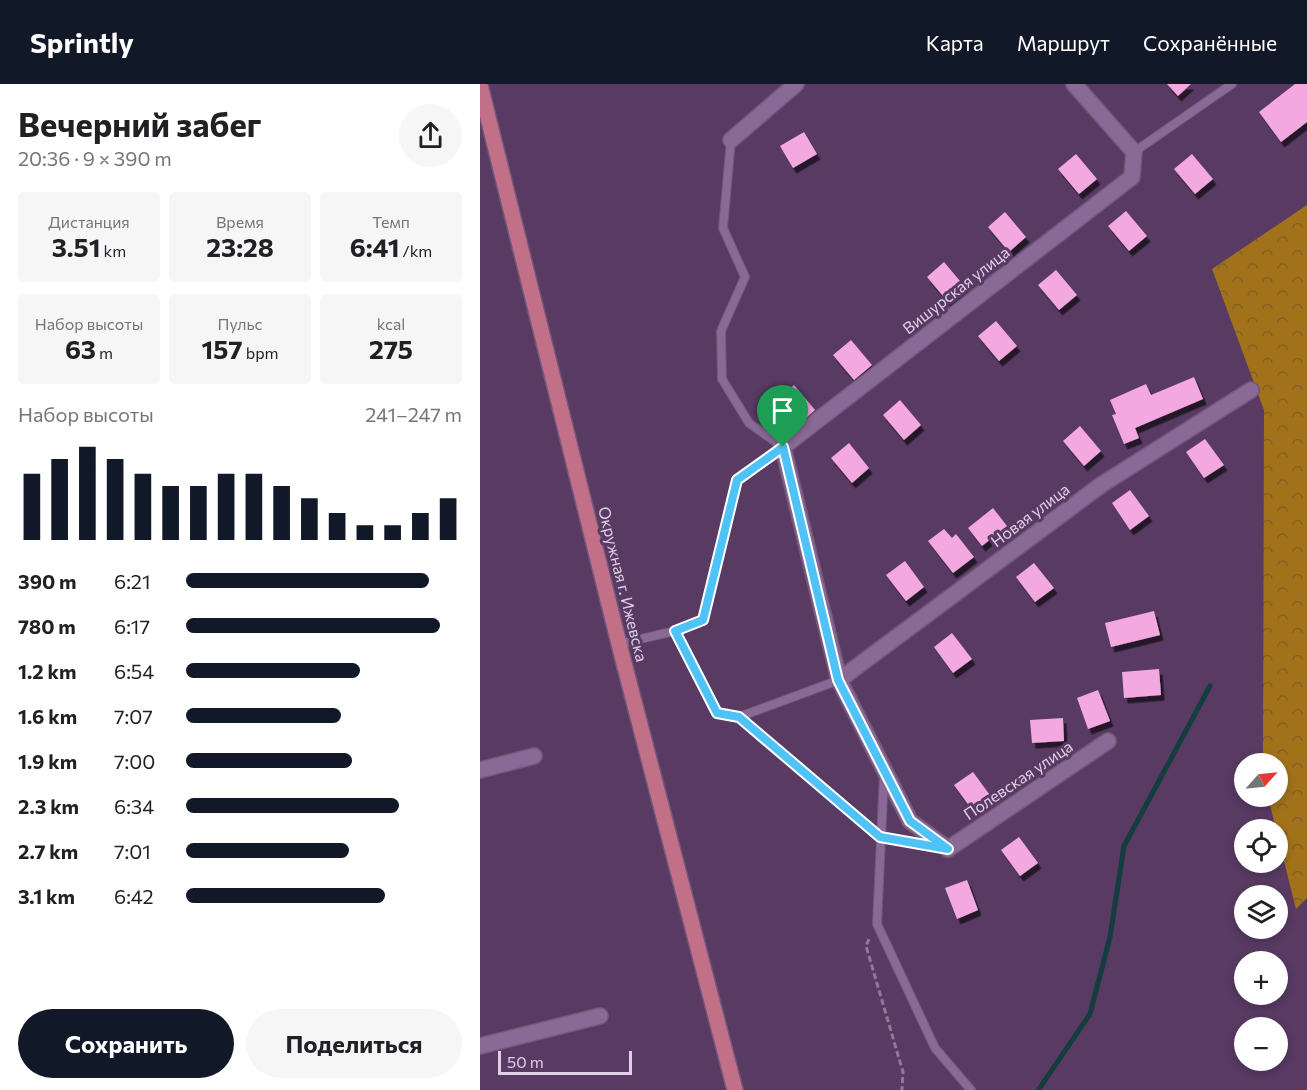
<!DOCTYPE html>
<html lang="ru">
<head>
<meta charset="utf-8">
<style>
  body { margin:0; font-family:Commissioner,sans-serif; background:#f6f6f6; color:#202124; height:100vh; display:flex; flex-direction:column; font-size:22px; white-space:nowrap }
  * { box-sizing:border-box; margin:0 }
  p { font-size:20px; color:#757577 }
  .icon { flex:none; width:33px; height:33px; fill:none; stroke:currentColor; stroke-width:2; stroke-linecap:round; stroke-linejoin:round }
  .map { position:relative; flex:1; overflow:hidden }
  .panel { display:flex; flex-direction:column; background:#fff; width:480px }
  .panel>* { flex:none }
  .needle { width:39px; rotate:63deg }
  .controls { position:absolute; left:754px; top:669px; display:grid; gap:12px }
  .controls a { display:grid; place-items:center; width:54px; height:54px; border-radius:50%; background:#fff; box-shadow:0 3px 9px #0003; font-size:30px }
  .scale { position:absolute; left:18px; bottom:15px; width:134px; box-sizing:border-box; padding-left:6px; border:3px solid #e1cfe8; border-top:0; font-size:16px; line-height:21px; white-space:nowrap; color:#e1cfe8; -webkit-text-stroke:4px #583a63; paint-order:stroke }
  .pin { position:absolute; display:grid; place-items:center; width:51px; height:51px; color:#fff; margin:-62px -26px; border-radius:50% 50% 50% 0; rotate:-45deg; box-shadow:0 0 6px #0007 }
  .pin .icon { rotate:45deg }
  .round { display:grid; place-items:center; flex:none; width:63px; height:63px; border-radius:32px; background:#f6f6f6 }
  .headline { display:flex; align-items:center; justify-content:space-between; height:102px; padding:0 18px }
  h1 { font-size:33px; font-weight:700; line-height:45px }
  .metrics { display:grid; grid-template-columns:repeat(3,1fr); gap:9px; height:102px; padding:6px 18px }
  .metrics div { display:grid; align-content:center; border-radius:6px; background:#f6f6f6; text-align:center }
  .metrics b { font-size:26px; font-weight:700 }
  .metrics small { font-size:16px; font-weight:400 }
  .metrics p { font-size:16px }
  .chart { height:168px; padding:12px 18px }
  .chart p { display:flex; justify-content:space-between }
  .chart svg { width:100%; height:108px; margin-top:6px; stroke:#111827; stroke-width:6 }
  .cta { display:flex; gap:12px; margin-top:auto; padding:12px 18px }
  .cta a { flex:1; height:69px; border-radius:36px; background:#111827; color:#fff; font-size:24px; font-weight:700; line-height:69px; text-align:center }
  .cta a+a { background:#f6f6f6; color:#202124 }
  ul { padding:0 18px; list-style:none; font-size:20px }
  li { display:grid; grid-template-columns:96px 72px 1fr; align-items:center; height:45px }
  li i { height:15px; border-radius:8px; background:#111827 }
  header { display:flex; align-items:center; gap:36px; box-sizing:border-box; height:84px; padding:0 30px; background:#111827; color:#fff }
  header strong { font-size:28px }
  nav { display:flex; gap:33px; margin-inline-start:auto; font-size:21px }
  main { display:flex; flex:1; min-height:0 }
  .map>svg:first-child { display:block }
</style>
</head>
<body>
<header>
<strong>Sprintly</strong>
<nav><a>Карта</a><a>Маршрут</a><a>Сохранённые</a></nav>
</header>
<main>
<section class="panel">
<div class="headline"><div><h1>Вечерний забег</h1><p>20:36 · 9 × 390 m</p></div><a class="round"><svg class="icon" aria-label="share" viewBox="0 0 24 24"><path d="M12 15V3M7 8l5-5 5 5M5 13v7h14v-7"/></svg></a></div>
<div class="metrics">
<div><p>Дистанция</p><b>3.51<small> km</small></b></div>
<div><p>Время</p><b>23:28</b></div>
<div><p>Темп</p><b>6:41<small> /km</small></b></div>
</div>
<div class="metrics">
<div><p>Набор высоты</p><b>63<small> m</small></b></div>
<div><p>Пульс</p><b>157<small> bpm</small></b></div>
<div><p>kcal</p><b>275</b></div>
</div>
<div class="chart"><p><span>Набор высоты</span>241–247 m</p>
<svg viewBox="0 0 160 44" preserveAspectRatio="none"><path d="M5 44V17M15 44V11M25 44V6M35 44V11M45 44V17M55 44V22M65 44V22M75 44V17M85 44V17M95 44V22M105 44V27M115 44V33M125 44V38M135 44V38M145 44V33M155 44V27"/></svg>
</div>
<ul>
<li><b>390 m</b>6:21<i style="width:88%"></i></li>
<li><b>780 m</b>6:17<i style="width:92%"></i></li>
<li><b>1.2 km</b>6:54<i style="width:63%"></i></li>
<li><b>1.6 km</b>7:07<i style="width:56%"></i></li>
<li><b>1.9 km</b>7:00<i style="width:60%"></i></li>
<li><b>2.3 km</b>6:34<i style="width:77%"></i></li>
<li><b>2.7 km</b>7:01<i style="width:59%"></i></li>
<li><b>3.1 km</b>6:42<i style="width:72%"></i></li>
</ul>
<div class="cta"><a>Сохранить</a><a>Поделиться</a></div>
</section>
<div class="map">
<svg width="827" height="1006" viewBox="0 0 827 1006">
  <defs>
    <pattern id="forest-crowns" width="20" height="18" patternUnits="userSpaceOnUse" patternTransform="scale(1.5)"><rect width="20" height="18" fill="#a2721a"/><path d="M2 6a3 3 0 1 1 6 0M12 15a3 3 0 1 1 6 0" fill="none" stroke="#816029"/></pattern>
    <filter id="shadow"><feDropShadow dx="3.5" dy="5.5" stdDeviation="0" flood-color="#0009"/></filter>
  </defs>
  <rect width="100%" height="100%" fill="#583a63"/>
  <path fill="url(#forest-crowns)" d="M827,121V814L816,825L788,713L798,712V680L783,679L784,326L732,185Z"/>
  <g fill="none" stroke-linecap="round" stroke-linejoin="round">
    <path stroke="#133d3e" stroke-width="5" d="M559,1005L610,930L630,853L644,762L730,602"/>
  </g>
  <path fill="#f4a8e0" filter="url(#shadow)" d="M687,0H711L698,12Z
    M815,0H827V38L801,58L779,28Z
    M324,48L337,70L313,84L300,62Z
    M596,70L617,95L599,110L578,85Z
    M712,70L733,95L715,110L694,85Z
    M646,127L667,152L649,167L628,142Z
    M525,128L546,153L529,168L508,143Z
    M464,178L485,203L468,218L447,193Z
    M576,186L597,211L579,226L558,201Z
    M516,237L537,262L519,277L498,252Z
    M371,256L392,281L374,296L353,271Z
    M714,293L723,315L655,344L659,354L644,360L632,331L636,330L630,316L666,300L671,311Z
    M314,301L335,326L318,341L297,316Z
    M420,316L441,341L424,356L403,331Z
    M600,342L621,367L604,382L583,357Z
    M725,355L744,381L724,394L706,368Z
    M369,359L389,384L372,399L351,374Z
    M650,406L669,432L650,446L632,419Z
    M513,424L527,442L502,462L488,444Z
    M464,445L472,454L476,450L494,473L473,489L448,457Z
    M425,477L444,503L426,517L406,491Z
    M554,479L574,504L555,518L536,493Z
    M674,527L680,551L631,563L625,539Z
    M472,549L492,575L473,589L454,563Z
    M679,585L681,611L644,614L642,588Z
    M618,606L630,637L608,645L597,614Z
    M583,634L584,657L552,659L550,636Z
    M493,688L512,714L493,727L474,701Z
    M539,753L558,779L540,792L521,766Z
    M487,796L498,826L477,835L465,804Z"/>
  <g fill="none" stroke-linecap="round" stroke-linejoin="round">
    <g stroke="#71587a" stroke-width="10">
      <path id="lane" d="M654,68L752,0
        M195,547L223,536L257,396L303,363L269,339L242,295L241,247L265,193L243,144L251,56
        M139,560L195,547L237,629L259,633L359,596
        M259,633L400,753L462,764
        M404,691L397,840L455,964L491,1006"/>
    </g>
    <g stroke="#71587a" stroke-width="18">
      <path id="street" d="M594,0L654,68L652,93L303,363L359,596L430,737L468,765L628,657
        M251,56L316,0
        M359,596L621,401L771,306
        M0,686L54,672
        M0,962L120,932"/>
    </g>
    <g stroke="#71587a" stroke-width="18">
      <path id="primary" d="M0,1L139,560L255,1006"/>
    </g>
    <path stroke="#91789a" stroke-width="3" stroke-dasharray="6 3" stroke-linecap="butt" d="M389,855L386,862L423,988L422,1006"/>
    <use href="#lane" stroke="#896995" stroke-width="8"/>
    <use href="#street" stroke="#896995" stroke-width="15"/>
    <use href="#primary" stroke="#c27087" stroke-width="15"/>
  </g>
  <g fill="none" stroke-linecap="round" stroke-linejoin="round">
    <g stroke="#fff" stroke-width="12">
      <path id="route" d="M303,363L358,596L430,737L468,765L400,753L259,633L237,629L195,547L223,536L257,396Z"/>
    </g>
    <use href="#route" stroke="#4fc3f7" stroke-width="8"/>
  </g>
  <g text-anchor="middle" stroke-width="6" stroke-linejoin="round" paint-order="stroke">
    <g font-size="16" fill="#e1cfe8" stroke="#583a63">
      <text transform="translate(476 206) rotate(-38)" y="6">Вишурская улица</text>
      <text transform="translate(550 431) rotate(-37)" y="6">Новая улица</text>
      <text transform="translate(143 500) rotate(76)" y="6">Окружная г. Ижевска</text>
      <text transform="translate(538 696) rotate(-34)" y="6">Полевская улица</text>
    </g>
  </g>
</svg>
<div class="controls">
<a><svg class="needle" viewBox="-14 -14 28 28"><path d="M0-13l5 13h-10z" fill="#e53935"/><path d="M0 13l5-13h-10z" fill="#757577"/></svg></a>
<a><svg class="icon" aria-label="locate" viewBox="0 0 24 24"><circle cx="12" cy="12" r="6"/><path d="M12 2v4M12 18v4M2 12h4M18 12h4"/></svg></a>
<a><svg class="icon" aria-label="layers" viewBox="0 0 24 24"><path d="M12 4l9 5-9 5-9-5zM3 14l9 5 9-5"/></svg></a>
<a>+</a>
<a>−</a>
</div>
<div class="scale">50 m</div>
<div class="pin" style="left:303px;top:363px;background:#1e9e55"><svg class="icon" aria-label="arrive" viewBox="0 0 24 24"><path d="M6 21V4h12l-3 4 3 4H6"/></svg></div>
</div>
</main>
</body>
</html>
